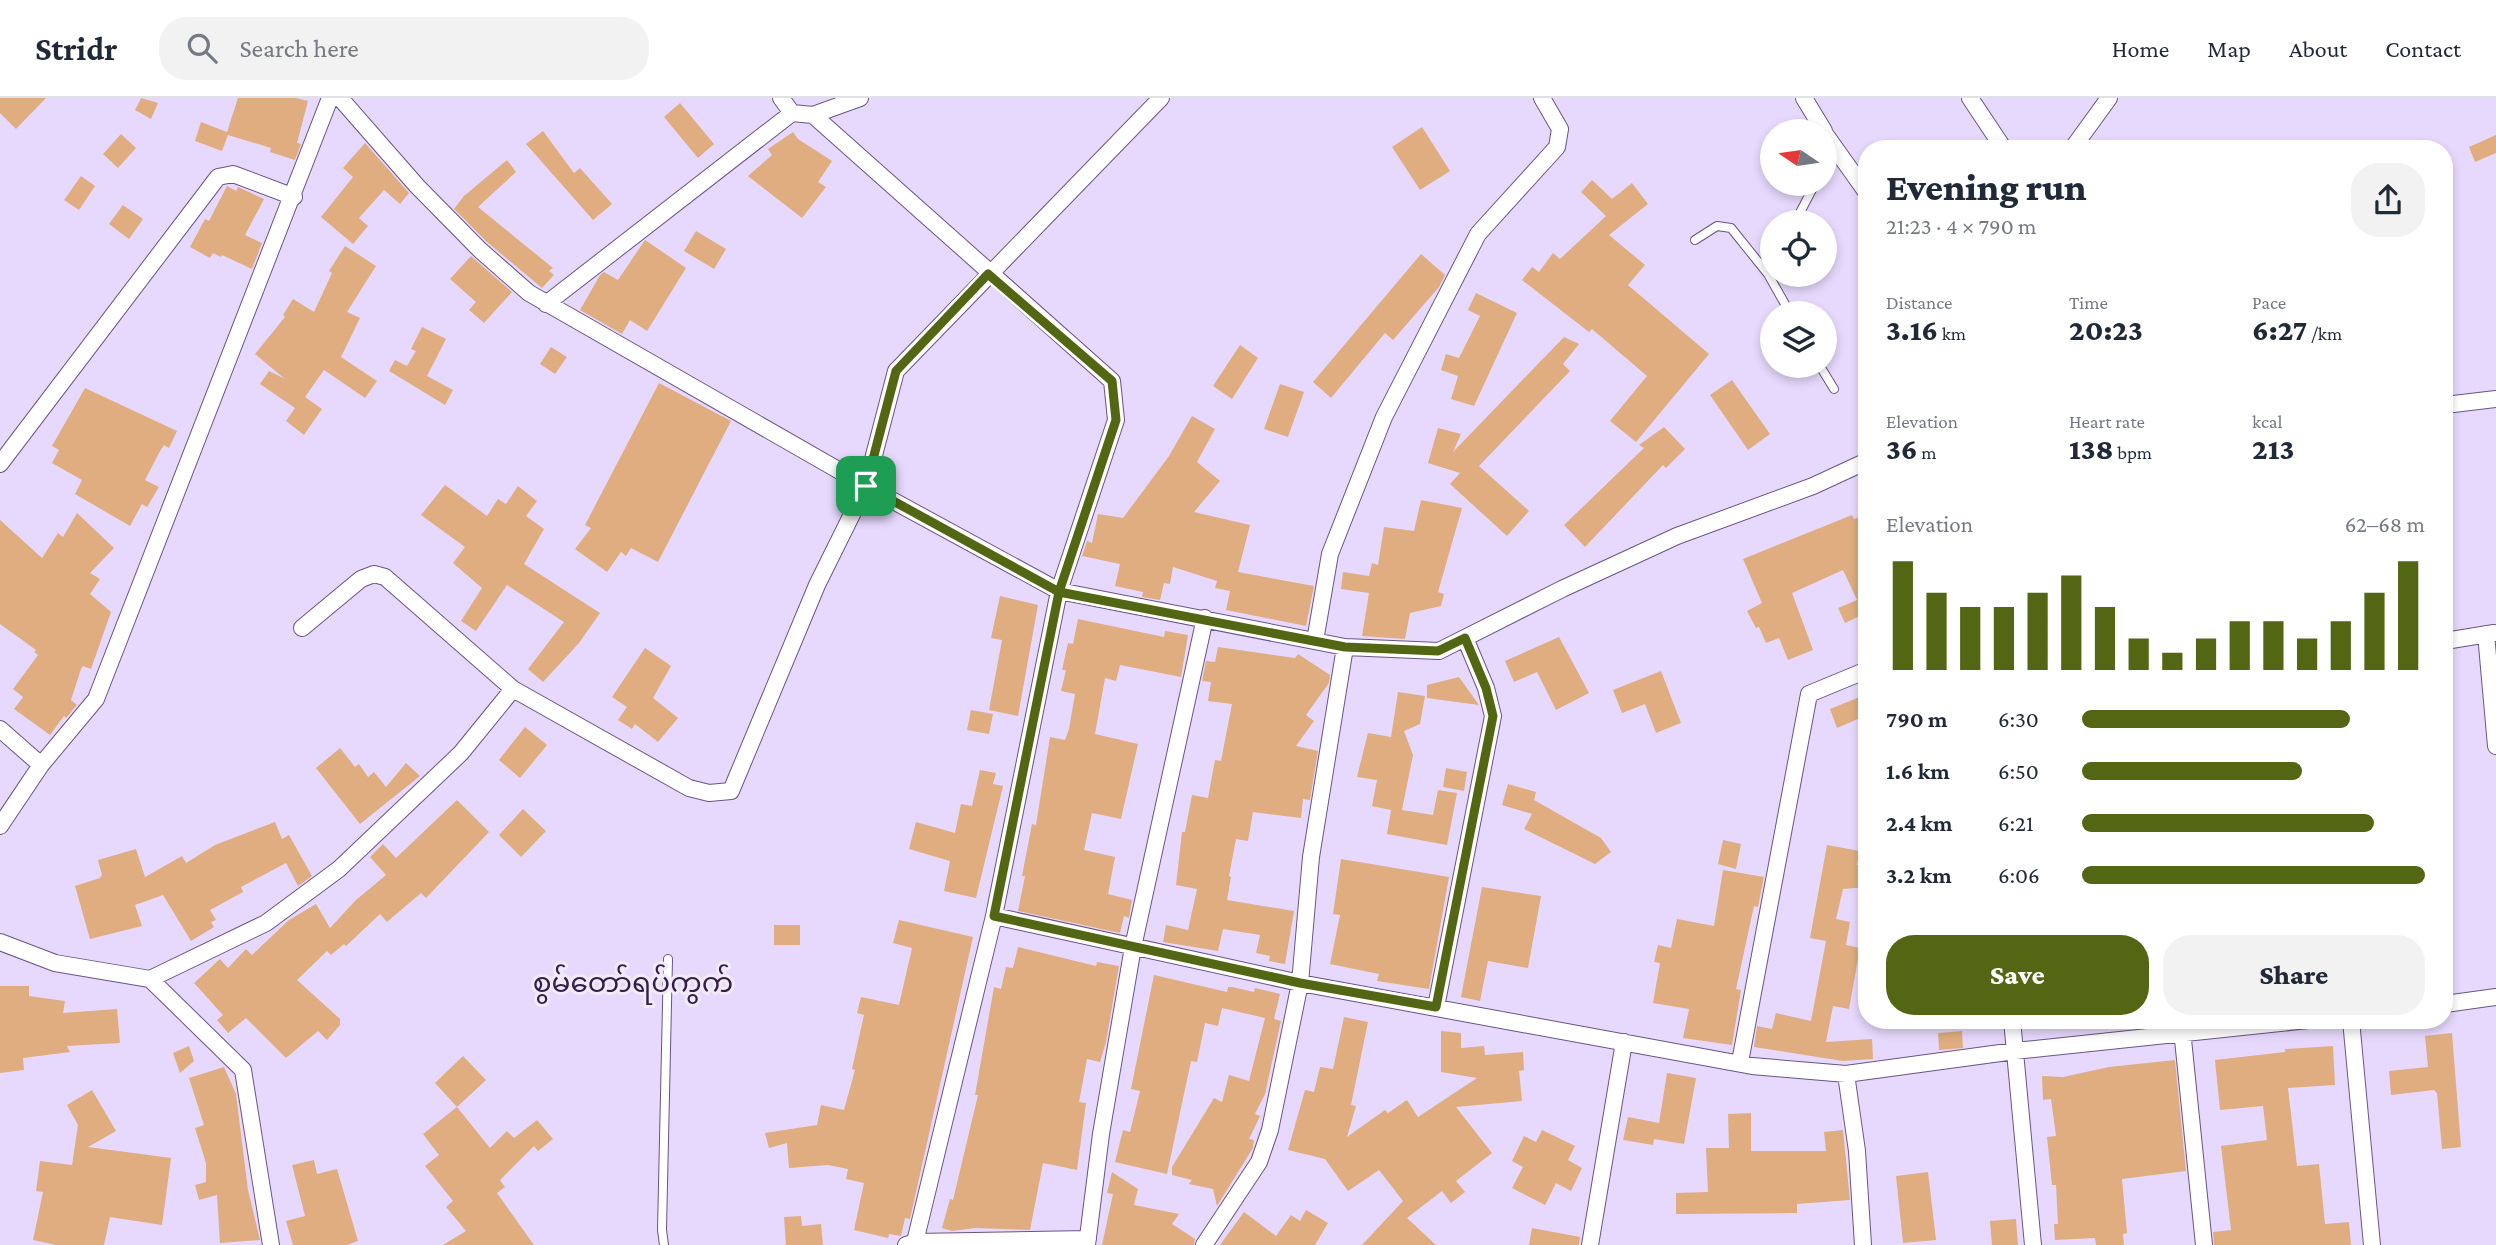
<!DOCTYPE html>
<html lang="en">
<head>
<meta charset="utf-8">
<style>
  body { margin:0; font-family:"Crimson Pro","Noto Sans Myanmar",serif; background:#f2f2f3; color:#1f2937; height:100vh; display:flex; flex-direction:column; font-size:26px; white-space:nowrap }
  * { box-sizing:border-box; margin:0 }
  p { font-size:23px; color:#747a83 }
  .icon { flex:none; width:38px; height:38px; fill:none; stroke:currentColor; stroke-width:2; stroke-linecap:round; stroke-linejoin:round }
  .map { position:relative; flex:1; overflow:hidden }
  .sheet { position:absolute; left:1858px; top:42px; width:595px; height:889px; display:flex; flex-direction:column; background:#fff; border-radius:28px; box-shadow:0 4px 10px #0003 }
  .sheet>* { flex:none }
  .needle { width:46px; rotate:283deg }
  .buttons { position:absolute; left:1760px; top:21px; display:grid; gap:14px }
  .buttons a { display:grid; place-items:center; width:77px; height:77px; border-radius:50%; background:#fff; box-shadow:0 4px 10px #0003; font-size:35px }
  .pin { position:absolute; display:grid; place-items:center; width:60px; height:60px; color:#fff; margin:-30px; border-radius:14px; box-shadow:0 4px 10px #0006 }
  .round { display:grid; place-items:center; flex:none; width:74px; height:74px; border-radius:28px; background:#f2f2f3 }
  .head { display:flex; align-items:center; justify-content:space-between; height:119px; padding:0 28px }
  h1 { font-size:38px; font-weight:800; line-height:52px }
  .stats { display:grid; grid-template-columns:repeat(3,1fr); gap:10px; height:119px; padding:7px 28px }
  .stats div { display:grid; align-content:center }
  .stats b { font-size:30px; font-weight:800 }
  .stats small { font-size:19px; font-weight:400 }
  .stats p { font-size:19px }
  .chart { height:196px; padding:14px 28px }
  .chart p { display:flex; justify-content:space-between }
  .chart svg { width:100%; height:126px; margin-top:7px; stroke:#526613; stroke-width:6 }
  .action { display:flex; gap:14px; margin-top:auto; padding:14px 28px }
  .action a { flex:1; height:80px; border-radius:28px; background:#526613; color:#fff; font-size:28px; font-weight:800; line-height:80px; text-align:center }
  .action a+a { background:#f2f2f3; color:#1f2937 }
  ul { padding:0 28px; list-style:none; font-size:23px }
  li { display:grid; grid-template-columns:112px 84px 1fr; align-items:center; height:52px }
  li i { height:18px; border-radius:9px; background:#526613 }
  header { display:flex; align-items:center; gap:42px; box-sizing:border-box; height:98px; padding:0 35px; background:#fff; border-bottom:2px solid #e0e1e3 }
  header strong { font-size:33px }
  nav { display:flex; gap:38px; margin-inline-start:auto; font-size:24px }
  .search { width:490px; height:63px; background:#f2f2f3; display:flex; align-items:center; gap:18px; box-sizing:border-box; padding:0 24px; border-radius:28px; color:#747a83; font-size:26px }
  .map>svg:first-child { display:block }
</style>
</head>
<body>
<header>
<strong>Stridr</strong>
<div class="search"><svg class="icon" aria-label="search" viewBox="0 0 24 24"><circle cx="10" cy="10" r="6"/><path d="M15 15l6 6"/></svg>Search here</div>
<nav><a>Home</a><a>Map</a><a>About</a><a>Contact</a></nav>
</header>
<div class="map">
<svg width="2496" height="1147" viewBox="0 0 2496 1147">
  <rect width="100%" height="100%" fill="#e7d9fd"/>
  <path fill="#dfad80" d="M0,0H46L16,31L0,15Z
    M141,0L158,5L151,21L135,12Z
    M238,0H296L308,3L297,45L301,46L295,62L270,54L271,50L228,37L222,53L195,43L201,24L227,34Z
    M680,5L714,46L698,60L664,19Z
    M1422,29L1450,73L1420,92L1392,49Z
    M543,33L574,75L580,70L612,106L593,122L526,46Z
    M793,34L798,41L832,63L818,84L826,89L802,120L748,78L772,57L768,51Z
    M121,36L136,50L118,70L103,56Z
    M2496,37V55L2475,64L2469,49Z
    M365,45L409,95L400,106L384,92L359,120L368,128L353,146L321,119L353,79L343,70Z
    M507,62L516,74L478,109L553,170L549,173L554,177L542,190L487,144L454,111L464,98Z
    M81,78L95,88L79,112L64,102Z
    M1592,82L1612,101L1632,85L1648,106L1609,137L1645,167L1628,187L1709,256L1636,344L1610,323L1647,278L1592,231L1589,234L1522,182L1532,169L1539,174L1553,155L1560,161L1606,118L1581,94Z
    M227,88L236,93L238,89L264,101L245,137L262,145L252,171L222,157L221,159L213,155L210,160L190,149L205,121L209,123Z
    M123,107L143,121L129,141L109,126Z
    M696,133L726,151L714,171L684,153Z
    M645,142L686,170L647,233L630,222L622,236L580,212L600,177L604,174L618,182Z
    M345,148L376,168L347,214L360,220L341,259L377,283L365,300L324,272L305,299L322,311L304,337L286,323L295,310L260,286L269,273L285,281L255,256L285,219L283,217L293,201L314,214L332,175L329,173Z
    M1421,156L1445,177L1439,189L1393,242L1385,235L1331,300L1313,284Z
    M471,158L512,194L484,225L469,212L476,204L450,181Z
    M1476,195L1517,215L1474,308L1451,301L1458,278L1441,272L1446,256L1459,260L1480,218L1468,212Z
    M422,229L446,241L427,278L453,292L445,307L389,273L395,262L407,268L416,253L411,251Z
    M1564,239L1579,246L1563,266L1570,273L1479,368L1529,413L1507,438L1450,386L1460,375L1428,365L1438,330L1461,336L1453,354Z
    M1240,247L1258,260L1232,301L1213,288Z
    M551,249L567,259L555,276L540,266Z
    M1732,282L1770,336L1748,352L1710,297Z
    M659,285L731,323L658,464L631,450L626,458L621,454L607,474L575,451L591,430L585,427Z
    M1280,286L1304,294L1288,339L1264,331Z
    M85,290L177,333L169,350L164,347L159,355L145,382L159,389L147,409L142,406L130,428L75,396L82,382L52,365L59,352L52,348Z
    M1192,318L1215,331L1197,364L1220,383L1194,414L1250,427L1238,474L1314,488L1306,528L1226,512L1230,493L1215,490L1217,483L1173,469L1170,486L1164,485L1160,502L1142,499L1143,494L1115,488L1120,466L1082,458L1087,443L1092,445L1098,416L1123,420L1169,358Z
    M1664,329L1685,351L1666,370L1663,367L1585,449L1564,427L1644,350L1639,347Z
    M445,387L487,418L498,401L506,406L518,388L537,403L526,418L544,431L524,466L600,515L579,545L543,584L528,571L564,524L507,487L476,533L461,523L482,490L453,465L465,449L421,417Z
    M1421,402L1462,410L1438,494L1444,496L1441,508L1410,515L1405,541L1362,538L1369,495L1341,491L1343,474L1369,478L1372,465L1378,467L1384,429L1414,433Z
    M77,415L114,450L90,475L100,481L90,496L111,514L91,571L83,568L81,571L71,602L77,607L66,620L64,618L50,637L14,611L23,599L13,591L38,557L34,554L36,552L0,526V422L42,460L58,435L63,439Z
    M1867,416V523L1864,516L1845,525L1838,510L1857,502L1843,472L1792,495L1813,552L1788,562L1779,540L1766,545L1759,529L1756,530L1747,513L1762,505L1743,461L1852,417L1854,421Z
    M1000,498L1038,507L1018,618L989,612L1002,542L991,540Z
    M1078,521L1164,539L1165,533L1188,537L1181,579L1120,567L1116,583L1105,580L1095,636L1138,646L1121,721L1092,715L1084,752L1115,759L1108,796L1132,802L1129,820L1124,818L1120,835L1018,813L1025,778H1022L1032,726L1036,727L1050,639L1065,642L1069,631L1075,596L1061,593L1066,572H1062L1068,545L1073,546Z
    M1559,539L1589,595L1556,612L1537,574L1514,584L1505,563Z
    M1218,549L1295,560L1298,556L1330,577L1329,585L1306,617L1314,623L1296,648L1318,653L1310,702L1303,701L1301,720L1253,714L1248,743L1236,741L1229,778L1231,779L1227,802L1294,813L1285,866L1269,863L1270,858L1256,855L1260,837L1223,831L1218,853L1163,844L1166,827L1188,832L1197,791L1176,787L1182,734H1185L1192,697L1208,700L1215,662L1221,663L1232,606L1208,603L1211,584L1202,583L1206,563L1215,564Z
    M645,550L671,568L653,600L678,620L658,644L635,626L632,631L618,622L627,609L612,599Z
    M1661,573L1681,625L1656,635L1645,606L1622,615L1613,592Z
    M1459,579L1479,607L1427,600V587Z
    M1398,594L1425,598L1420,626L1404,633L1413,657L1402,712L1433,717L1438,692L1457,695L1447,747L1387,736L1391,712L1372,708L1377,682L1357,679L1368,635L1391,639Z
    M1867,596V617L1837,630L1830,611Z
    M971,612L993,616L989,636L967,632Z
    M525,629L547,647L520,680L499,662Z
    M340,650L355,669L359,666L368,679L374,674L386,689L406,665L420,678L360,726L316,670Z
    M1446,670L1467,674L1464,693L1443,689Z
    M980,672L996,675L993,686L1003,688L976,800L944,793L950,763L909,751L916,724L955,735L961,706L972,708Z
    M1508,686L1536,694L1534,702L1601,740L1611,754L1595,766L1524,731L1532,716L1502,707Z
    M457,702L489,734L426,800L421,795L387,824L380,816L346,848L344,846L331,857L327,853L297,882L340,921V927L327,942L318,933L286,960L246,920L228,935L217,922L223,917L194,885L220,861L228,870L246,851L252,857L289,822L316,806L330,830L356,802L386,777L370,759L383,746L396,760Z
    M523,711L546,733L521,759L499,737Z
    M275,724L282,741L289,737L312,778L298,788L286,765L241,789L243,794L210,812L216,822L211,824L214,829L191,843L163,797L135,807L142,828L90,841L75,788L100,780L102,777L98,762L136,751L145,779L182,758L186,765L215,747Z
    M1723,742L1741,746L1736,771L1718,766Z
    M1827,747L1860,753L1857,767L1867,766V789L1843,791L1836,821L1850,824L1846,847L1860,850L1849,911L1833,908L1826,944L1872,941L1873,961L1843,963L1754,949L1757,928L1772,931L1776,915L1811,923L1826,843L1810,840Z
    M1341,761L1449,779L1429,891L1377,883L1379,876L1330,866L1340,817L1333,816Z
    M1723,772L1764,779L1758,809L1754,808L1736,891L1741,892L1732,947L1683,940L1689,911L1653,905L1660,865L1654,864L1658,847L1671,850L1677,821L1714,828Z
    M1482,789L1541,798L1528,870L1488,863L1480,903L1461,899Z
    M899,822L973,839L910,1121L905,1120L901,1138L889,1136L888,1140L854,1132L864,1085L846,1081L848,1071L828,1067L789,1070L787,1045L769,1050L765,1035L817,1027L821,1007L844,1012L855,972L852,971L864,917L857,915L861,899L899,907L912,850L893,845Z
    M774,827H800V847H774Z
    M1018,849L1096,868L1097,864L1119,868L1106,944L1100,964L1087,961L1079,1004L1086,1005L1077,1072L1043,1065L1030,1132L975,1130L952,1133L942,1130L950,1101L953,1102L978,997H975L994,889L1001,891L1006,869L1013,870Z
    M1154,877L1227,894L1228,889H1232L1254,894L1255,890L1280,896L1274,921L1281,923L1265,996L1255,1016L1260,1018L1249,1041L1254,1042L1253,1050L1217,1108L1213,1091L1189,1086L1192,1082L1172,1077V1069L1214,1000L1222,1004L1229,977L1249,983L1265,920L1222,910L1218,928L1205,925L1197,964L1191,963L1167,1076L1115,1064L1123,1032L1130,1034L1140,993L1131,991Z
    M0,888H29V898L65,903L63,915L117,911L120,945L67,948L70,954L23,960L24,972L0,975Z
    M1344,919L1368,924L1351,1007L1356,1008L1347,1039L1385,1012L1388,1015L1407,1002L1418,1019L1477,980L1441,974V933L1461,935V950L1484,948L1485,957L1523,954L1524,972L1519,973L1522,1003L1456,1009L1492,1055L1456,1083L1465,1094L1451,1105L1442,1093L1407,1120L1436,1147H1362L1403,1103L1379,1072L1348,1093L1325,1061L1288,1052L1305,992L1314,994L1320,969L1333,971Z
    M1962,933L1963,950L1939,952L1938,935Z
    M2452,935L2461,1049L2442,1051L2437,995L2434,992L2391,997L2389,973L2428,969L2425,938Z
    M189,948L194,963L180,975L173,955Z
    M2333,948L2335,987L2288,990L2297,1068L2319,1066L2325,1126L2349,1124L2351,1147H2214L2213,1134L2231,1132L2221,1048L2267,1042L2263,1008L2220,1012L2215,962L2285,954V951Z
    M463,958L486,982L457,1009L435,985Z
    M2175,962L2186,1073L2122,1081L2127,1135L2123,1136L2124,1147H2096L2095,1140L2055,1142L2054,1126H2058L2056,1087H2052L2047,1039L2056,1038L2051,1001L2043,1002L2042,978L2063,979L2109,969Z
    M224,969L236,996L248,1092L260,1142L220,1145L217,1097L199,1102L195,1087L206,1084V1065L195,1030L204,1027L189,980Z
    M1667,975L1696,980L1684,1046L1654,1041L1653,1047L1623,1042L1628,1019L1659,1025Z
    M92,992L116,1033L88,1049L171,1060L162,1127L110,1119L104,1147H56L33,1142L43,1094L36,1093L40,1063L72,1067L78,1027L67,1007Z
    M457,1009L490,1050L507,1033L514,1040L537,1022L553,1041L538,1053L534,1048L500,1082L505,1089L497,1095L534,1147H443L466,1133L446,1109L453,1103L425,1068L439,1057L423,1036Z
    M1751,1015V1053H1826L1824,1034L1843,1032L1850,1102L1797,1106V1115L1676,1116V1095L1708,1094L1706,1050H1729L1728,1016Z
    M1542,1032L1575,1048L1568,1062L1582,1070L1571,1093L1556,1085L1545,1107L1512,1090L1523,1069L1512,1063L1524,1038L1536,1044Z
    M314,1062L317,1076L337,1071L358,1143L347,1147H293L286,1123L305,1118L292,1067Z
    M1112,1074L1138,1091L1134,1107L1179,1116L1172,1126L1195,1141L1194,1147H1102L1113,1096L1107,1095Z
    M1928,1074L1936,1142L1903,1145L1896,1078Z
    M1306,1112L1328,1125L1315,1147H1220L1244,1114L1276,1138L1291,1117L1300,1123Z
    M801,1118L802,1128L821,1126L823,1147H786L784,1119Z
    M2016,1121L2018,1147H1992L1990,1123Z
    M1532,1130L1580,1139L1579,1147H1529Z"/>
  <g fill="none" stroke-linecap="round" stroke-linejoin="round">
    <g stroke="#6a5487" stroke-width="10">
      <path id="lane" d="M1825,65L1833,50
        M1795,124L1815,86
        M1695,142L1717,128L1731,130L1768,176
        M1773,166L1768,176L1790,215
        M1820,268L1834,291
        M664,1147L662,1132L668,861"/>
    </g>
    <g stroke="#6a5487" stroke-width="18">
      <path id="street" d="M340,0L417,88L480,152L529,195L866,388L1059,493L1345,549L1439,553L1562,491L1677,438L1813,388L1867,363
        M781,0L792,15
        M1804,0L1824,33
        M1970,0L2004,51
        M813,17L1112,283L1116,322L1059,493L994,818L915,1144L906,1147
        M1825,36L1867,95
        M2072,51L2109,0
        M546,206L792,15L813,17L860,0
        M2445,307L2496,301
        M0,366L218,79L233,76L294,99
        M302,530L361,481L374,476L385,479L513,591L689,690L709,695L731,693L817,487L866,388L896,273L1161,0
        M2486,536L2496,648
        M1315,543L1330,456L1384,319L1478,136L1557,49L1560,31L1542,0
        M2445,543L2494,535
        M0,631L41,667
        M0,728L41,667L96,601L330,0
        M994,818L1300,885L1752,968L1846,976L2015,953L2308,922
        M0,844L55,865L150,881L243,972L271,1147
        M150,881L266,825L339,771L461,655L513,591
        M2445,906L2496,899
        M1436,909L1493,618L1486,590L1465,540
        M2012,922L2033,1147
        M2181,922L2204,1147
        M2351,922L2372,1147
        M1740,964L1809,596L1867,572
        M1846,976L1857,1053L1863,1147
        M915,1144L1088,1141
        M1087,1147L1101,1036L1133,849L1205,520
        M1204,1147L1259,1064L1270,1032L1300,885L1311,759L1345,549
        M1590,1147L1624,944"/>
    </g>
    <use href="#lane" stroke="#fff" stroke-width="8"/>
    <use href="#street" stroke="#fff" stroke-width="16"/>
  </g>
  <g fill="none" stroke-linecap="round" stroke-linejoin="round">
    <g stroke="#fff" stroke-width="14">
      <path id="route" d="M866,388L1059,494L994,818L1300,885L1436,909L1493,618L1486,590L1465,540L1438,553L1345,549L1059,494L1116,322L1112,283L988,176L896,273L866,388"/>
    </g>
    <use href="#route" stroke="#526613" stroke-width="9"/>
  </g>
  <g text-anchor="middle" stroke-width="6" stroke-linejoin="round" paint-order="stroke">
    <g font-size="28" fill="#341e4d" stroke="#f0ebf7">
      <text x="633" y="894">စွမ်တော်ရပ်ကွက်</text>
    </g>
  </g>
</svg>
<div class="buttons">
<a><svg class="needle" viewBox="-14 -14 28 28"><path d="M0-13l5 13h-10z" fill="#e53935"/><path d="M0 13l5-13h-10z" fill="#747a83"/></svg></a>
<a><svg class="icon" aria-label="locate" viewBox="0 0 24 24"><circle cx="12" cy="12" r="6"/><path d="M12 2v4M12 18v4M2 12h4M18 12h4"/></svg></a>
<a><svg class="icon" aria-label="layers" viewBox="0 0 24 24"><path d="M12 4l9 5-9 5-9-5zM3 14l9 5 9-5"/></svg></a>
</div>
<div class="pin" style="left:866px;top:388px;background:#1e9e55"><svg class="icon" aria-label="arrive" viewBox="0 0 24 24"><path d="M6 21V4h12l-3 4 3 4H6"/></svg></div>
<section class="sheet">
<div class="head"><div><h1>Evening run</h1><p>21:23 · 4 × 790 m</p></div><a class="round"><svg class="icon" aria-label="share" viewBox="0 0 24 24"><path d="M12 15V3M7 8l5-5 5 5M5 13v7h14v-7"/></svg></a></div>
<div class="stats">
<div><p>Distance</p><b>3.16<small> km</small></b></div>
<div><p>Time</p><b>20:23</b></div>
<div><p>Pace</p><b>6:27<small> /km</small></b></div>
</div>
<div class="stats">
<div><p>Elevation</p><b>36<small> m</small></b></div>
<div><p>Heart rate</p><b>138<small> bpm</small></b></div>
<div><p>kcal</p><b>213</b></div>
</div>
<div class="chart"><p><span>Elevation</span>62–68 m</p>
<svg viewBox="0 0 160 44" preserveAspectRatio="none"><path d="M5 44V6M15 44V17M25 44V22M35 44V22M45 44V17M55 44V11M65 44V22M75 44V33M85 44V38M95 44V33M105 44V27M115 44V27M125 44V33M135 44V27M145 44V17M155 44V6"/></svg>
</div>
<ul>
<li><b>790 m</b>6:30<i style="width:78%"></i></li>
<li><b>1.6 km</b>6:50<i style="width:64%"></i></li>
<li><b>2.4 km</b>6:21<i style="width:85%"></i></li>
<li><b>3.2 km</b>6:06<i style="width:100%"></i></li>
</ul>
<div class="action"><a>Save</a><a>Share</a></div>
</section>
</div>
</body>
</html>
